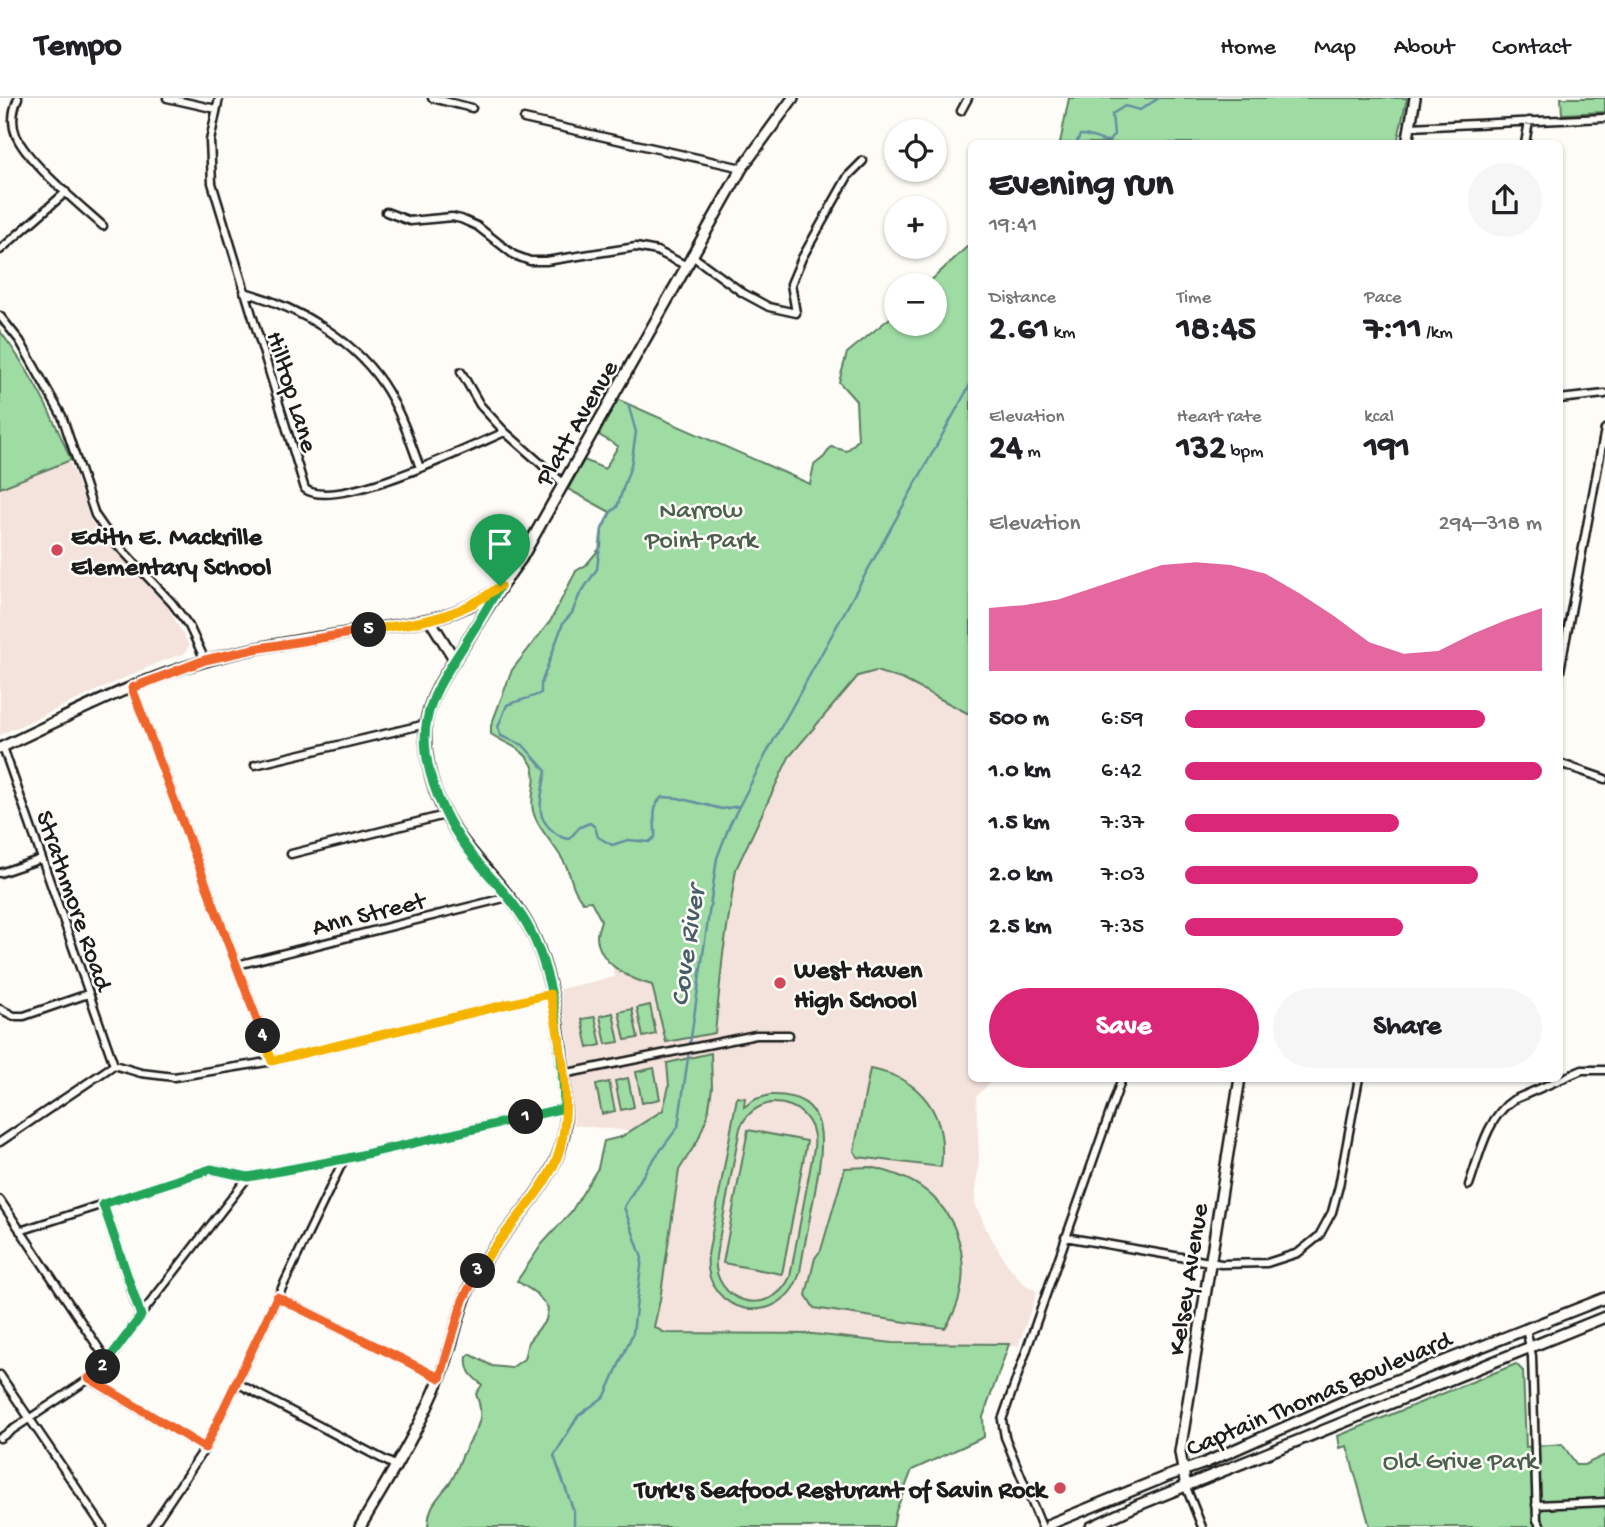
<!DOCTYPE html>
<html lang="en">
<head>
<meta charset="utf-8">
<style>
  body { margin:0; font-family:"Gochi Hand",sans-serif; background:#f6f6f6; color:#202124; height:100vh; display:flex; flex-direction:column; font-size:26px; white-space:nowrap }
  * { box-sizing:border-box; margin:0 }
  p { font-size:23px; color:#757577 }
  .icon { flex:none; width:38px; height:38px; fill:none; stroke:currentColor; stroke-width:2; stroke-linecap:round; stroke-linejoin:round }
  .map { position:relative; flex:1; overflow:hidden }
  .sheet { position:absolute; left:968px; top:42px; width:595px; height:942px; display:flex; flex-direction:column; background:#fff; border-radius:10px; box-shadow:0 2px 5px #0004 }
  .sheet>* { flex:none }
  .buttons { position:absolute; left:884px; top:21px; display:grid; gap:14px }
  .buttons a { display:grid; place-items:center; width:63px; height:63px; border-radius:50%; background:#fff; box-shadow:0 2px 5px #0004; font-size:35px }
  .pin { position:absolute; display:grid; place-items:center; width:60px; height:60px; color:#fff; margin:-72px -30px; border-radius:50% 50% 50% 0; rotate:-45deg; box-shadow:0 0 7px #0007 }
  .pin .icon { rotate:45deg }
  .km { position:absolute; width:35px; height:35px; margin:-18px; border-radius:50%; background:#222; color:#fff; font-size:19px; line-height:35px; text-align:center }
  .round { display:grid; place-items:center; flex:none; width:74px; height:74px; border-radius:37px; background:#f6f6f6 }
  .headline { display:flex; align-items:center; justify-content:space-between; height:119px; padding:0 21px }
  h1 { font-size:38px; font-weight:800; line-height:52px }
  .stats { display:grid; grid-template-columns:repeat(3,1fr); gap:10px; height:119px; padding:7px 21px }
  .stats div { display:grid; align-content:center }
  .stats b { font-size:35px; font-weight:800 }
  .stats small { font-size:19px; font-weight:400 }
  .stats p { font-size:19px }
  .chart { height:196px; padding:14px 21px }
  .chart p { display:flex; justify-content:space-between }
  .chart svg { width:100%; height:126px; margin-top:7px; fill:#db2777; opacity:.7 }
  .cta { display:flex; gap:14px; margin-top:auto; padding:14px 21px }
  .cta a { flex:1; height:80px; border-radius:42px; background:#db2777; color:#fff; font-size:28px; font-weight:800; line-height:80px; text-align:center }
  .cta a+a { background:#f6f6f6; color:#202124 }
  ul { padding:0 21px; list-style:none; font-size:23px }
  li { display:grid; grid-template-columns:112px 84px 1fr; align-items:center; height:52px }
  li i { height:18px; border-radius:9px; background:#db2777 }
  header { display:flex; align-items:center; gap:42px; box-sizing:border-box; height:98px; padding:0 35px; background:#fff; border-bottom:2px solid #e0e0e0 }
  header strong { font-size:33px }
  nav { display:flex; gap:38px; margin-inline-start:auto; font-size:24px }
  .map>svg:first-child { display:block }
</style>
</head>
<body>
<header>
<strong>Tempo</strong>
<nav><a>Home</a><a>Map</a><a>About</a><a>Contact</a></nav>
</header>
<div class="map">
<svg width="1605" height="1429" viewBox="0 0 1605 1429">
  <rect width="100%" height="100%" fill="#fdfcf7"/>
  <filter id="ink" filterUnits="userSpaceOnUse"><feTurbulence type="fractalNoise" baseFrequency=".0143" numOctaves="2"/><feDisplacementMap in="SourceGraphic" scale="14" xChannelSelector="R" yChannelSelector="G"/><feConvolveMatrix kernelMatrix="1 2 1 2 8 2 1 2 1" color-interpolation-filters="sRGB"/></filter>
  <g filter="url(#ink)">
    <path fill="#f4e2dc" d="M0,293L54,321L91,423L101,437L167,508L189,547L184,556L161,563L0,637Z
      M780,533L971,604V980H994L976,999L979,1059L975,1105L987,1133L1007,1166L1022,1184L1037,1194L1018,1248L985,1250L652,1241L648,1035L574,1027L570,952L560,891L615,879L610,861Z"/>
    <path fill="#9edca4" stroke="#5d7c60" stroke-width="2" fill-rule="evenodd" d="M1069,0H1407L1397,45H1060Z
      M1561,0H1605V14L1562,16Z
      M971,145V617L904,582L876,573L858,578L789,659L736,771L723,856L715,935L666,944L652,887C629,881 598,865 597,838C597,833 600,827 601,822L591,803L583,804C572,791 573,784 567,770C559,750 538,733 533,713C529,697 540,680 531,665C522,649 505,646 491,636V628L512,572L551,522L576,473L586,467L601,449L602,431L610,414L568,391L584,362L605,371L618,348L599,337L617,301L810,386L814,367L824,359L831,349L847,353L858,342L856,303L839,284L847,255L896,215V226H934V187H926Z
      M0,233C31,274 51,314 71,362L0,390Z
      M650,907L656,936L643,939L637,910Z
      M632,911L638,940L625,942L619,914Z
      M613,915L619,944L606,946L600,918Z
      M595,919L601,947L588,950L582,921Z
      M711,955L712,990L708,1016L698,1042L679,1072L660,1202L654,1229L665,1235L813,1236L893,1245L1009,1246L983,1319L984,1339L912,1372L896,1413L893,1429H428C429,1406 436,1403 449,1386C456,1378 458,1366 463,1356C475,1332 487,1323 476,1296L482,1287C472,1278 465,1273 467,1259L470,1256L492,1268L511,1270L524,1261L528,1244L546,1222L548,1210L537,1196L517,1183L542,1146L571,1114L598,1070L604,1043L621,1039L663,1012L669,988L667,965Z
      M654,970L660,1001L642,1005L636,974Z
      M870,971C922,980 948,1017 941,1069L858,1059L854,1053Z
      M628,980L634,1009L621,1012L615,983Z
      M609,984L615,1013L602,1016L596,987Z
      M770,997C838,994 821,1057 814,1099C809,1124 804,1149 800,1174C783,1233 702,1218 708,1157L737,999L745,1000L744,1009L756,1001ZM771,1005C798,1004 817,1023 814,1050L790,1179C770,1222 711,1205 716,1158L740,1030C746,1016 756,1008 771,1005Z
      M748,1032L807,1043L782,1176L723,1165Z
      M870,1069C893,1074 916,1082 933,1099C968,1133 972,1190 945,1230L814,1210L806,1197L815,1160L821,1152L845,1070Z
      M1516,1266L1523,1273L1526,1349L1562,1346L1577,1367H1584L1605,1357V1429H1370L1347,1348L1340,1350L1338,1338Z"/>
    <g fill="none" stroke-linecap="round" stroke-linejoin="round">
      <path stroke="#668ea1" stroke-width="2.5" d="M1076,46L1080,37C1092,36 1099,44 1109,43L1114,37L1112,16L1125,8L1140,12L1159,0
        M628,306L636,334L631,367L617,409L611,414L602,431L597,471L579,498L572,515L563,525L541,586V595C529,601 519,602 507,607L498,629L501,638L523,647L546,673C544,685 539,702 541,714C542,726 558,740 569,741L580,729L590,725L595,729L598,739L612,747L628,742L649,744L655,739C656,725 650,709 662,699L678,700L722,711L739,708
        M574,1429V1414L554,1358L578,1318L605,1298L633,1235L642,1160L624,1109L648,1069L678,1029L717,760L730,726L765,658L971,285"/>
      <g stroke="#1c1c1c" stroke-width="11">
        <path id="street" d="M18,0C13,12 11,25 16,37C25,62 81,108 103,128
          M167,0L216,11
          M219,0L210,43L212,85L305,391C336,414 469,349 505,334
          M432,0L472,10
          M961,13L968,0
          M524,21L742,70
          M1410,29L1605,20
          M1525,46L1529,23
          M386,114L410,123L452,119L461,121L477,128L514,157L530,163H546L636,149L657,153L685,167
          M0,152L66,94
          M691,157L743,195L769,209L796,215L791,186L802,160L848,78L863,63
          M244,194C300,210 358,243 388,294C402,318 411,345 420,370
          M0,218L20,243L62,318L95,417L111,440L172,505L189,528L205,562
          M461,274L480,307L505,334L564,386
          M1559,301L1605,296
          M1559,578L1605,331
          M132,590L273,963
          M3,649L114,967
          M1559,665L1605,681
          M255,667L426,626
          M291,756L445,717
          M0,775L41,761
          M237,867L508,799
          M0,911L14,918H24L88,896
          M563,976L756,937H789
          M0,1044L114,967L141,975L174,979L273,963L550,896
          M1469,1087C1479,1059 1487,1019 1513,1002L1582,972H1605
          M0,1102L108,1264
          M103,1106L140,1218
          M20,1133L211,1071L248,1079L344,1061L564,1010
          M1065,1139L1221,1166L1267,1165L1298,1155L1319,1138L1332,1114L1339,1088L1359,980
          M277,1199L440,1280
          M1526,1231L1532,1258L1537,1422L1541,1429
          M0,1277L103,1429
          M89,1281L205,1350
          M237,1285L396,1368
          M0,1340L89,1281L108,1264L140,1218L248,1079
          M1186,1389L1202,1429
          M1536,1407L1605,1404
          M152,1429L205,1350L344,1061
          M1042,1429L1005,1339L1002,1322L1122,980"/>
      </g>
      <g stroke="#1c1c1c" stroke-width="14">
        <path id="secondary" d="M1407,46L1415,0
          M430,522L455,562
          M0,650C67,619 134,583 205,563C256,548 309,541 361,533C409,525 456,522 496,492
          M1186,1389L1180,1354L1240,980
          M360,1429C388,1381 419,1332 440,1280C455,1243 458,1203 481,1168C510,1123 562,1081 565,1025C567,973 555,879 531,833C501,774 449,749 431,679C427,662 424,643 426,625C430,594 451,568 467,543C484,515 501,487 521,461L742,70L793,0
          M1049,1429L1050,1426L1165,1379L1205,1365L1346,1302L1605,1200
          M1091,1429L1136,1408L1605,1219"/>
      </g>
      <use href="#street" stroke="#fdfcf7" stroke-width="6"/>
      <use href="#secondary" stroke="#fdfcf7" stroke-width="9"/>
    </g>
  </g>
  <g fill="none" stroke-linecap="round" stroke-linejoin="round" filter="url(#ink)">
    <g stroke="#fff" stroke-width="14">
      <path id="split-1" d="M500,488C487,509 475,531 461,552C447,574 432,595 427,622C423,639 426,659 430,675C439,709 454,736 477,763C496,786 518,807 531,834C555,882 563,957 564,1010L526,1019"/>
    </g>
    <g stroke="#fff" stroke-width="14">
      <path id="split-2" d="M103,1269L141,1218L103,1106L211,1071L248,1079L344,1061L526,1019"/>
    </g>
    <g stroke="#fff" stroke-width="14">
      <path id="split-3" d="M103,1269L89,1280L205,1350L277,1199L440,1280L463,1202L478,1173"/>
    </g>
    <g stroke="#fff" stroke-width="14">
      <path id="split-4" d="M263,938L272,963L550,896C561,946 577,1021 553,1069C533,1107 500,1137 478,1173"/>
    </g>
    <g stroke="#fff" stroke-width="14">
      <path id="split-5" d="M263,938L132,590L205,562L254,551L369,532"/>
    </g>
    <g stroke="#fff" stroke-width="14">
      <path id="split-6" d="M369,532C421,524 457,521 500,488"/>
    </g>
    <use href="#split-1" stroke="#22a559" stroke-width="9"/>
    <use href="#split-2" stroke="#22a559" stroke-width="9"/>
    <use href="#split-3" stroke="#f0652b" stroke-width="9"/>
    <use href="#split-4" stroke="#f5b400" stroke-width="9"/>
    <use href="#split-5" stroke="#f0652b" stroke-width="9"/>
    <use href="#split-6" stroke="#f5b400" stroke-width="9"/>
  </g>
  <g fill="#d1495b" stroke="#fdfcf7" stroke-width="2.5">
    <circle cx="57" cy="452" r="7"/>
    <circle cx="780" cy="885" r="7"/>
    <circle cx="1060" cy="1390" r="7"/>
  </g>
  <g text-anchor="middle" stroke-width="5" stroke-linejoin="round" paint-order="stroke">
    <g font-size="26" fill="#1c1c1c" stroke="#fdfcf7">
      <text transform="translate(294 293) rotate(73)" y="9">Hilltop Lane</text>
      <text transform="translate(575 324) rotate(-60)" y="9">Platt Avenue</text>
      <text transform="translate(76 802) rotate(71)" y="9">Strathmore Road</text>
      <text transform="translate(368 814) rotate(-14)" y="9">Ann Street</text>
      <text transform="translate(1186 1181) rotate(-81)" y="9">Kelsey Avenue</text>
      <text transform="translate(1318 1294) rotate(-23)" y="9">Captain Thomas Boulevard</text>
    </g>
    <g font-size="26" fill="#4a5f4c" stroke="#fdfcf7">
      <text x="701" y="419">Narrow<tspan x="701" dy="30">Point Park</tspan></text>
      <text x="1460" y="1370">Old Grive Park</text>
    </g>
    <g font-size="26" font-weight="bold" fill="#1c1c1c" stroke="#fdfcf7" text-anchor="start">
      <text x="71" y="446">Edith E. Mackrille<tspan x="71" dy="30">Elementary School</tspan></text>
      <text x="794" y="879">West Haven<tspan x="794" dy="30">High School</tspan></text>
      <text x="1046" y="1399" text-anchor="end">Turk's Seafood Resturant of Savin Rock</text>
    </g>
    <g font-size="28" font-style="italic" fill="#475e69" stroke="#fdfcf7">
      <text transform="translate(685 848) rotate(-82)" y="10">Cove River</text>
    </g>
  </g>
</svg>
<div class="buttons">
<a><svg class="icon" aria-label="locate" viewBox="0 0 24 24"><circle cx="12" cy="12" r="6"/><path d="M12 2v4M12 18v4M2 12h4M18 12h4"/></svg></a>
<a>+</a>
<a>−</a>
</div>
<div class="pin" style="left:500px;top:488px;background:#1e9e55"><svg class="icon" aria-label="arrive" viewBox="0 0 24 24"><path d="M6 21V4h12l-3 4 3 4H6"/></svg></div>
<b class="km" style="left:526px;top:1019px">1</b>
<b class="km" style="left:103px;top:1269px">2</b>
<b class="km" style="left:478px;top:1173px">3</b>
<b class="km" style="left:263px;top:938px">4</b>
<b class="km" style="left:369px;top:532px">5</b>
<section class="sheet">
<div class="headline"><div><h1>Evening run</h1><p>19:41</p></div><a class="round"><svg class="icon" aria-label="share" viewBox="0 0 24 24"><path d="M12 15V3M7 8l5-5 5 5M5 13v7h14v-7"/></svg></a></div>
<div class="stats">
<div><p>Distance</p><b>2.61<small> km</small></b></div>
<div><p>Time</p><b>18:45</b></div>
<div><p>Pace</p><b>7:11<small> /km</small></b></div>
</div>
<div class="stats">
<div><p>Elevation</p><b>24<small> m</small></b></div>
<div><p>Heart rate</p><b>132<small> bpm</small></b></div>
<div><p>kcal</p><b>191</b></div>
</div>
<div class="chart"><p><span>Elevation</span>294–318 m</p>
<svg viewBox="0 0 160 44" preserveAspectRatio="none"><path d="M0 44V22L10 21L20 19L30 15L40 11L50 7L60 6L70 7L80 10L90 17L100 25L110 34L120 38L130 37L140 31L150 26L160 22V44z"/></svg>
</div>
<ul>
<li><b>500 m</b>6:59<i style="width:84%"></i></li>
<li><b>1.0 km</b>6:42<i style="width:100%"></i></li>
<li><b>1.5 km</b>7:37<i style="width:60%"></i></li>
<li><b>2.0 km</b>7:03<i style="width:82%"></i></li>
<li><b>2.5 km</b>7:35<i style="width:61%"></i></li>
</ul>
<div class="cta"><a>Save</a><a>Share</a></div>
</section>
</div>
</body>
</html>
